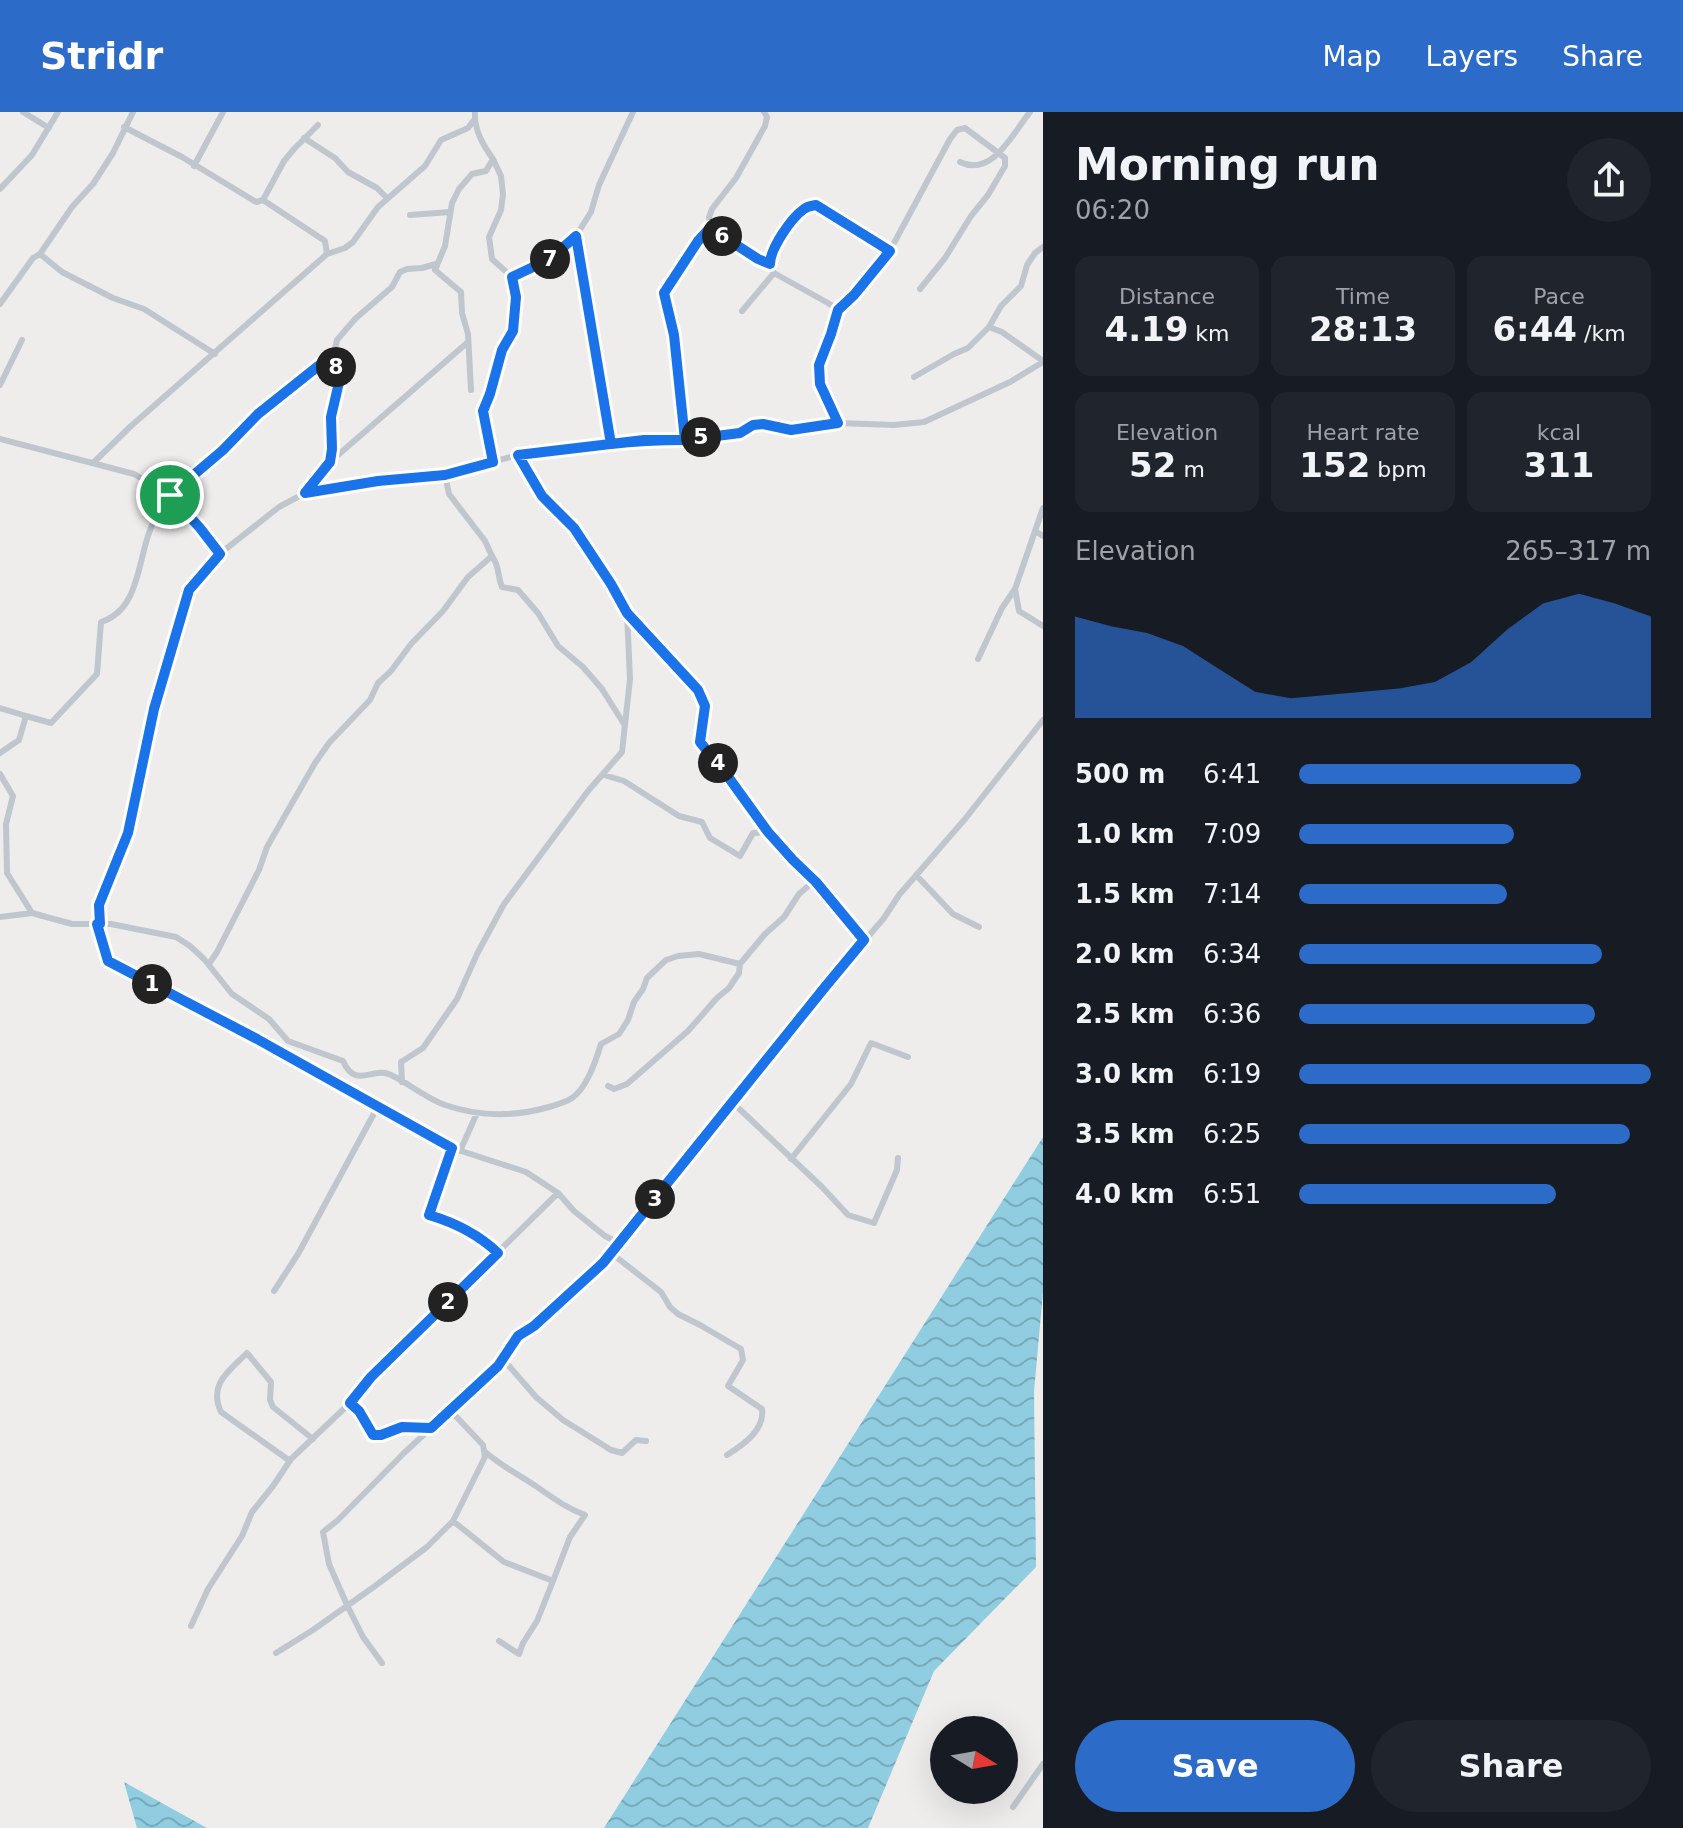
<!DOCTYPE html>
<html lang="en">
<head>
<meta charset="utf-8">
<style>
  body { margin:0; font-family:"DejaVu Sans",sans-serif; background:#20242c; color:#f1f3f6; height:100vh; display:flex; flex-direction:column; font-size:30px; white-space:nowrap }
  * { box-sizing:border-box; margin:0 }
  p { font-size:26px; color:#9ea1a6 }
  .icon { flex:none; width:44px; height:44px; fill:none; stroke:currentColor; stroke-width:2; stroke-linecap:round; stroke-linejoin:round }
  .map { position:relative; flex:1; overflow:hidden }
  .drawer { display:flex; flex-direction:column; background:#171b24; width:640px }
  .drawer>* { flex:none }
  .needle { width:52px; rotate:101deg }
  .controls { position:absolute; left:930px; top:1604px; display:grid; gap:16px }
  .controls a { display:grid; place-items:center; width:88px; height:88px; border-radius:50%; background:#171b24; box-shadow:0 8px 32px #0002; font-size:40px }
  .pin { position:absolute; display:grid; place-items:center; width:68px; height:68px; color:#fff; margin:-34px; border:4px solid #fff; border-radius:50%; box-shadow:0 2px 8px #0007 }
  .km { position:absolute; width:40px; height:40px; margin:-20px; border-radius:50%; background:#222; color:#fff; font-size:22px; line-height:40px; text-align:center }
  .round { display:grid; place-items:center; flex:none; width:84px; height:84px; border-radius:42px; background:#20242c }
  .head { display:flex; align-items:center; justify-content:space-between; height:136px; padding:0 32px }
  h1 { font-size:44px; font-weight:700; line-height:60px }
  .figures { display:grid; grid-template-columns:repeat(3,1fr); gap:12px; height:136px; padding:8px 32px }
  .figures div { display:grid; align-content:center; border-radius:16px; background:#20242c; text-align:center }
  .figures b { font-size:34px; font-weight:700 }
  .figures small { font-size:22px; font-weight:400 }
  .figures p { font-size:22px }
  .chart { height:224px; padding:16px 32px }
  .chart p { display:flex; justify-content:space-between }
  .chart svg { width:100%; height:144px; margin-top:8px; fill:#2d6bc8; opacity:.7 }
  .cta { display:flex; gap:16px; margin-top:auto; padding:16px 32px }
  .cta a { flex:1; height:92px; border-radius:48px; background:#2d6bc8; color:#fff; font-size:32px; font-weight:700; line-height:92px; text-align:center }
  .cta a+a { background:#20242c; color:#f1f3f6 }
  ul { padding:0 32px; list-style:none; font-size:26px }
  li { display:grid; grid-template-columns:128px 96px 1fr; align-items:center; height:60px }
  li i { height:20px; border-radius:10px; background:#2d6bc8 }
  header { display:flex; align-items:center; gap:48px; box-sizing:border-box; height:112px; padding:0 40px; background:#2d6bc8; color:#fff }
  header strong { font-size:38px }
  nav { display:flex; gap:44px; margin-inline-start:auto; font-size:28px }
  main { display:flex; flex:1; min-height:0 }
  .map>svg:first-child { display:block }
</style>
</head>
<body>
<header>
<strong>Stridr</strong>
<nav><a>Map</a><a>Layers</a><a>Share</a></nav>
</header>
<main>
<div class="map">
<svg width="1043" height="1716" viewBox="0 0 1043 1716">
  <defs>
    <pattern id="water-waves" width="16" height="10" patternUnits="userSpaceOnUse" patternTransform="scale(2)"><rect width="16" height="10" fill="#90cde1"/><path d="M0 5q4-4 8 0t8 0" fill="none" stroke="#77a9b9"/></pattern>
  </defs>
  <rect width="100%" height="100%" fill="#efecec"/>
  <path fill="url(#water-waves)" d="M1043,1025V1180L1034,1280L1036,1455L934,1559L868,1716H604Z
    M124,1670L207,1716H137Z"/>
  <g fill="none" stroke-linecap="round" stroke-linejoin="round">
    <path stroke="#bfc6cd" stroke-width="6" d="M23,0L49,16
      M124,15L182,45L256,90L263,88L284,49L294,37L318,13
      M304,26L335,46L348,60L377,76L387,86
      M493,47L501,64L503,82L501,98L489,125L492,147L512,165L516,185L513,219L502,238L490,282L483,299L493,350
      M960,50C992,66 1013,21 1030,0
      M194,54L223,0
      M0,77L32,43L58,0
      M263,88L325,129L327,142
      M410,103L450,100
      M710,116L758,147L770,152L774,161L828,191L838,198
      M576,124L611,332
      M40,142L62,160L113,186L144,197L215,242
      M770,152C770,137 791,106 804,97C808,94 811,94 816,93L890,139
      M512,165L550,147L576,124L591,100L599,73L633,0
      M0,192L33,146L40,142L72,95L93,72L113,41L133,0
      M742,199L774,161
      M989,215L1001,194L1021,174L1027,153L1035,141L1043,135
      M914,265L954,242L968,236L989,215L1002,220L1043,249
      M0,273L22,228
      M471,278L468,222L462,201L461,180L435,158L445,134L452,91L459,77L472,62L486,59L493,47C483,33 474,18 475,0
      M838,311L822,279L818,259L838,198L845,193L887,144L950,27L957,18L965,16L1005,46V54L988,83L971,104L945,146L920,177
      M0,327L134,362L170,383L200,416L220,442
      M685,328L674,223L664,181L676,161L710,116L709,105L712,97L736,66L765,14L767,5L764,0
      M330,350L468,230
      M93,351L131,314L327,142L345,136L353,130L378,95L425,54L441,28L468,16L474,8
      M305,381L330,350L332,337L331,305L340,266L333,246L337,228L355,207L392,175L400,160L407,157L422,156L436,152
      M1043,396L1035,419L1043,424
      M1035,419L1015,477L1019,499L1043,514
      M492,444C500,455 497,463 502,475L518,478L538,501L558,534L583,555L602,577L624,612
      M627,501L698,578L705,594L700,630L729,666L768,720
      M978,547L1002,496L1015,477
      M0,596L26,604
      M0,641L19,628L26,604L51,611L97,562L101,510C142,497 137,443 153,411C170,379 194,364 220,340C234,328 245,313 259,301C279,283 301,267 322,251L333,250
      M0,662L13,684L6,712L7,761L32,801
      M604,663L624,669L679,704L702,710L710,726L740,744L753,721L768,720L793,748L816,770L864,828
      M916,763L953,802L979,815
      M0,805L32,801L72,812H111L176,825L190,834L204,847L232,882L269,907L288,929L343,949C356,978 372,954 391,963C410,972 424,985 445,993C480,1005 514,1005 549,995C556,993 566,990 572,986C587,976 596,948 601,932L619,922L628,908L634,890L643,877L647,866L666,848L678,844L699,842L740,852
      M97,812L108,849L257,927L452,1036L526,1060L558,1081L574,1099L605,1124L619,1131
      M100,812L99,793L128,721L154,597L189,478L217,444L279,395L305,381L378,369L445,363L518,343L554,338L644,328H685L740,321L753,313L763,312L791,318L838,311L894,313L924,310L1010,270L1043,250
      M209,852L217,840L259,758L267,735L315,651L329,631L370,588L378,571L391,559L411,532L443,499L468,465L492,444L485,429L449,382L445,363
      M402,970L401,950L423,936L457,887L477,842L504,792L588,679L622,640L630,567L627,501L611,472L574,416L542,384L518,343
      M608,974L614,977L627,972L688,919L717,886L729,876L739,861L740,852L765,822L784,805L799,782L815,768
      M732,990L822,1075L848,1103L874,1111L897,1058L898,1046
      M452,1036L429,1103C455,1111 478,1122 498,1141
      M460,1039L477,1001
      M791,1047L851,972L871,931L908,945
      M611,1141L661,1180L670,1195L678,1202L700,1213L741,1237L743,1248L728,1274L762,1297C765,1318 743,1333 727,1343
      M274,1179L298,1142L377,996
      M503,1247L536,1285L563,1308L611,1338L622,1341L636,1328L646,1329
      M350,1291L359,1299L373,1323H381L402,1315L431,1316
      M484,1339C499,1352 512,1359 528,1369C547,1381 563,1395 585,1403L570,1425L553,1469
      M290,1349L221,1300C208,1272 229,1259 247,1241L271,1270L270,1288L273,1295L313,1327
      M453,1409L504,1450L553,1469L537,1509L523,1531L519,1542L499,1529
      M191,1514L208,1477L242,1424L252,1400L273,1374L291,1347L350,1291L371,1265L558,1081
      M276,1541L313,1518L375,1474L427,1435L453,1409L485,1345L483,1333L450,1298
      M382,1551L363,1525L347,1493L329,1452L323,1420L338,1408L404,1341L498,1254L518,1224L534,1214L603,1151L825,875L884,806L899,783L965,707L1043,608
      M1013,1695L1043,1652"/>
  </g>
  <g fill="none" stroke-linecap="round" stroke-linejoin="round">
    <g stroke="#fff" stroke-width="16">
      <path id="route" d="M170,383L200,416L220,442L189,478L154,597L128,721L99,793L100,812H97L108,849L257,927L452,1036L429,1103C456,1111 478,1122 498,1141L371,1265L350,1291L359,1299L373,1323H381L402,1315L431,1316L498,1254L518,1224L534,1214L603,1151L825,875L864,828L816,770L793,748L768,720L729,666L700,630L705,594L698,578L627,501L611,472L574,416L542,384L518,343L644,328H685L740,321L753,313L763,312L791,318L838,311L820,272L819,253L831,222L838,198L854,183L890,139L816,93C811,94 808,94 804,97C791,106 770,137 770,152L758,147L710,116L698,129L664,181L674,223L685,328C660,328 636,329 611,332L576,124L550,147L512,165L516,185L513,219L502,238L490,282L483,299L493,350L445,363L378,369L305,381L330,350L332,337L331,305L340,266L333,250L322,251L258,302L223,338L170,383"/>
    </g>
    <use href="#route" stroke="#1a73e8" stroke-width="10"/>
  </g>
</svg>
<div class="controls">
<a><svg class="needle" viewBox="-14 -14 28 28"><path d="M0-13l5 13h-10z" fill="#e53935"/><path d="M0 13l5-13h-10z" fill="#9ea1a6"/></svg></a>
</div>
<div class="pin" style="left:170px;top:383px;background:#1e9e55"><svg class="icon" aria-label="arrive" viewBox="0 0 24 24"><path d="M6 21V4h12l-3 4 3 4H6"/></svg></div>
<b class="km" style="left:152px;top:872px">1</b>
<b class="km" style="left:448px;top:1190px">2</b>
<b class="km" style="left:655px;top:1087px">3</b>
<b class="km" style="left:718px;top:651px">4</b>
<b class="km" style="left:701px;top:325px">5</b>
<b class="km" style="left:722px;top:124px">6</b>
<b class="km" style="left:550px;top:147px">7</b>
<b class="km" style="left:336px;top:255px">8</b>
</div>
<section class="drawer">
<div class="head"><div><h1>Morning run</h1><p>06:20</p></div><a class="round"><svg class="icon" aria-label="share" viewBox="0 0 24 24"><path d="M12 15V3M7 8l5-5 5 5M5 13v7h14v-7"/></svg></a></div>
<div class="figures">
<div><p>Distance</p><b>4.19<small> km</small></b></div>
<div><p>Time</p><b>28:13</b></div>
<div><p>Pace</p><b>6:44<small> /km</small></b></div>
</div>
<div class="figures">
<div><p>Elevation</p><b>52<small> m</small></b></div>
<div><p>Heart rate</p><b>152<small> bpm</small></b></div>
<div><p>kcal</p><b>311</b></div>
</div>
<div class="chart"><p><span>Elevation</span>265–317 m</p>
<svg viewBox="0 0 160 44" preserveAspectRatio="none"><path d="M0 44V13L10 16L20 18L30 22L40 29L50 36L60 38L70 37L80 36L90 35L100 33L110 27L120 17L130 9L140 6L150 9L160 13V44z"/></svg>
</div>
<ul>
<li><b>500 m</b>6:41<i style="width:80%"></i></li>
<li><b>1.0 km</b>7:09<i style="width:61%"></i></li>
<li><b>1.5 km</b>7:14<i style="width:59%"></i></li>
<li><b>2.0 km</b>6:34<i style="width:86%"></i></li>
<li><b>2.5 km</b>6:36<i style="width:84%"></i></li>
<li><b>3.0 km</b>6:19<i style="width:100%"></i></li>
<li><b>3.5 km</b>6:25<i style="width:94%"></i></li>
<li><b>4.0 km</b>6:51<i style="width:73%"></i></li>
</ul>
<div class="cta"><a>Save</a><a>Share</a></div>
</section>
</main>
</body>
</html>
